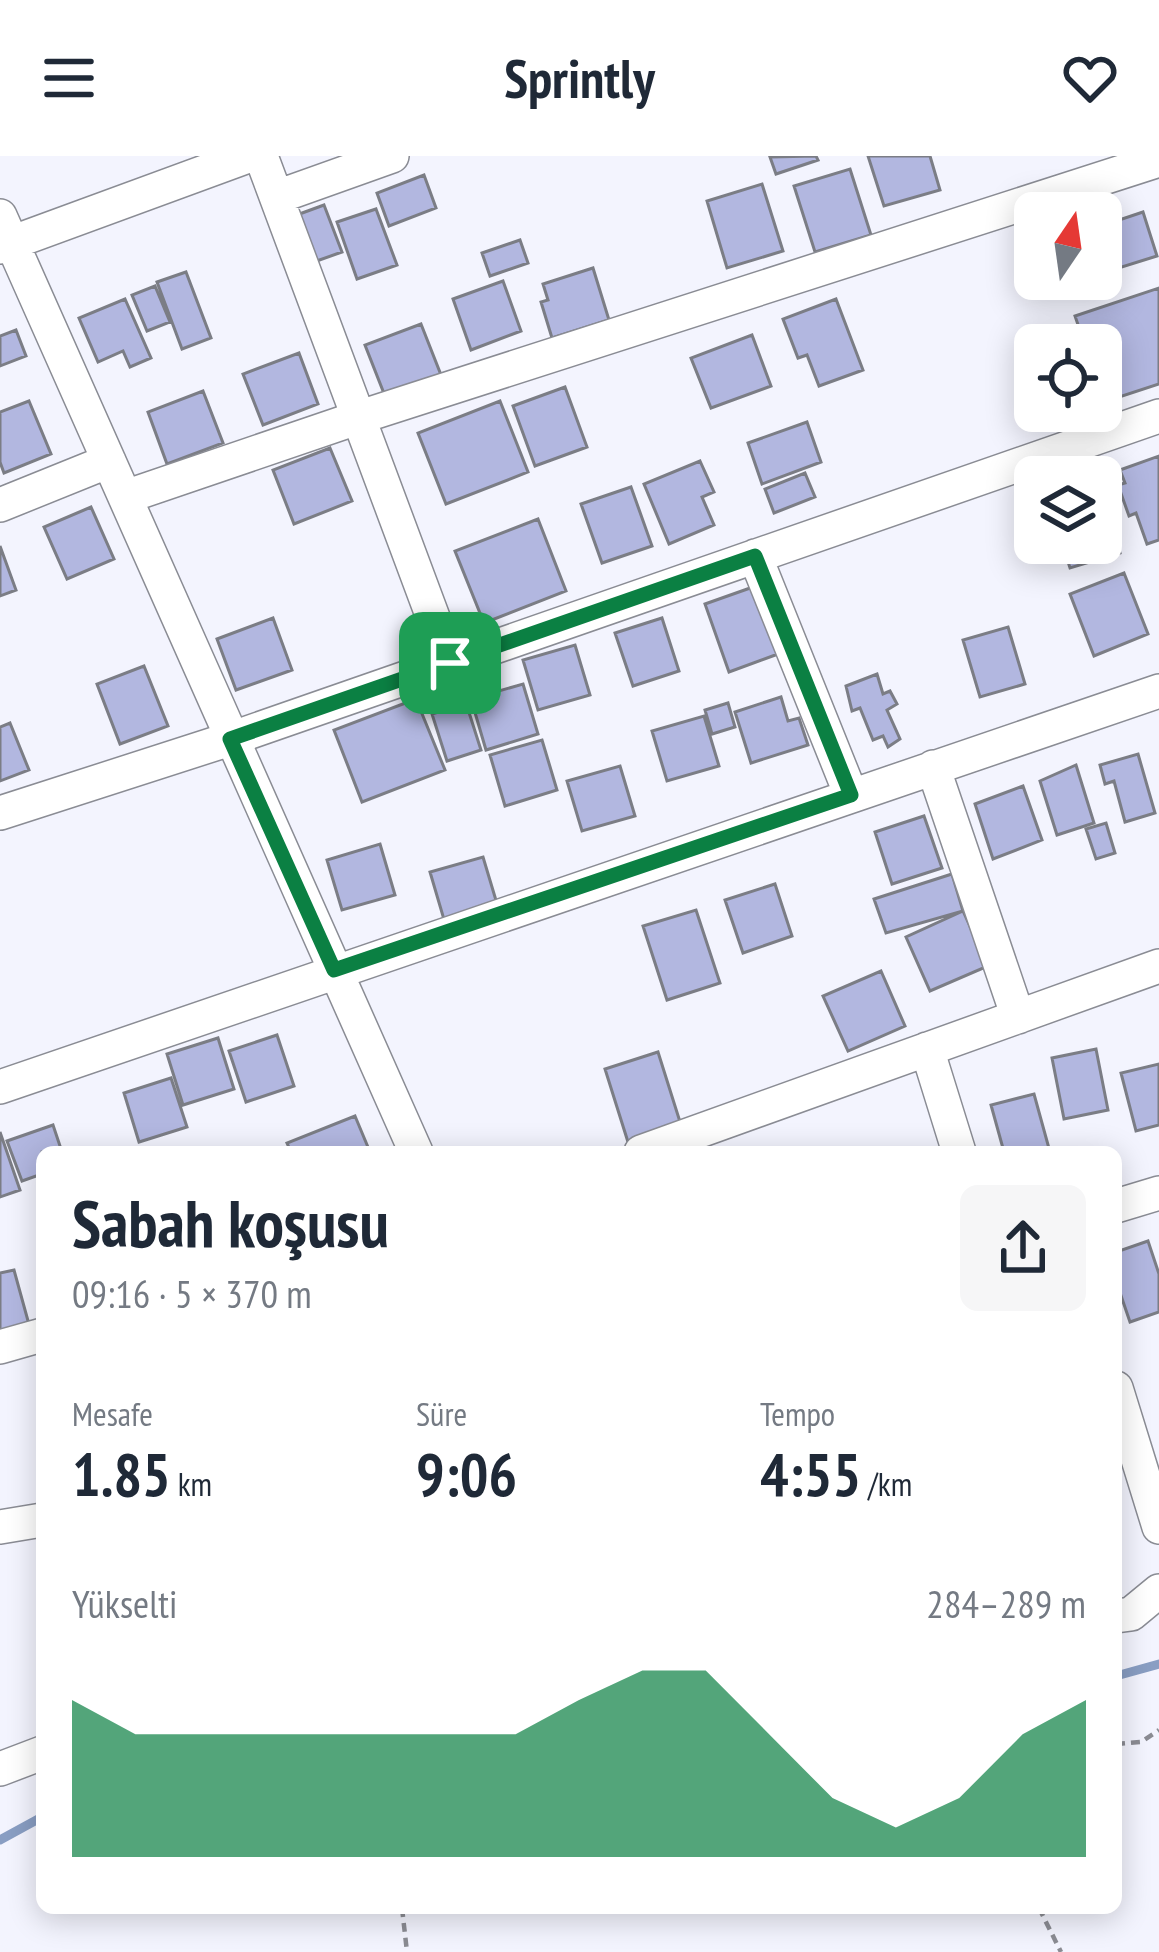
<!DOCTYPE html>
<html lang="tr">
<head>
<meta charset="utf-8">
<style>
  body { margin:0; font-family:"PT Sans Narrow",sans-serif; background:#f6f6f7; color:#1f2937; height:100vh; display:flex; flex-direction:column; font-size:45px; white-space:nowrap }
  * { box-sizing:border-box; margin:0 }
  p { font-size:39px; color:#747a83 }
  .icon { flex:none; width:66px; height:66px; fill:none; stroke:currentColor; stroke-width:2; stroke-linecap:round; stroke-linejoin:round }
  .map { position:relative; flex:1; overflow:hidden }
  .drawer { position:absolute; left:36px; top:990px; width:1086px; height:768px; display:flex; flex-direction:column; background:#fff; border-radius:18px; box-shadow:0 6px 30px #0003 }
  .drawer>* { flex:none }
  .needle { width:78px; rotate:13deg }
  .fabs { position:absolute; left:1014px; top:36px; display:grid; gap:24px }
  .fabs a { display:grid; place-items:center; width:108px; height:108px; border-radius:18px; background:#fff; box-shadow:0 6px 30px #0003; font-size:60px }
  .pin { position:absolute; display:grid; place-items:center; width:102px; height:102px; color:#fff; margin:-51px; border-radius:24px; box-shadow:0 6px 18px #0006 }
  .round { display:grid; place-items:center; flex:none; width:126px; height:126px; border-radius:18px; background:#f6f6f7 }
  .head { display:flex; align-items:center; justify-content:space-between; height:204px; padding:0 36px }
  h1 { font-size:66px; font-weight:600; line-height:90px }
  .stats { display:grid; grid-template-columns:repeat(3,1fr); gap:18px; height:204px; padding:12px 36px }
  .stats div { display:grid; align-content:center }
  .stats b { font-size:60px; font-weight:600 }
  .stats small { font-size:33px; font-weight:400 }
  .stats p { font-size:33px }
  .chart { height:336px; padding:24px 36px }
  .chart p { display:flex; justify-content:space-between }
  .chart svg { width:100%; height:216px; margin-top:12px; fill:#0b8043; opacity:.7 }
  header { display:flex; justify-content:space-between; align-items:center; height:156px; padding:0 36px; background:#fff; font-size:54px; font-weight:600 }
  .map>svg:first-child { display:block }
</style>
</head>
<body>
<header><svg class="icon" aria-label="menu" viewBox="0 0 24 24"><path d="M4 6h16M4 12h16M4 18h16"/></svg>Sprintly<svg class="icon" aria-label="heart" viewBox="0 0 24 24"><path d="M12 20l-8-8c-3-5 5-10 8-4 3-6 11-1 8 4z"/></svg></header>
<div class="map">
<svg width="1159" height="1796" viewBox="0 0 1159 1796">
  <rect width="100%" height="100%" fill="#f3f4fe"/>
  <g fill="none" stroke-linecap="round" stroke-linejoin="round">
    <path stroke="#899ec3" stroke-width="9" d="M1116,1520L1159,1508
      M0,1684L42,1661"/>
  </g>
  <path fill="#b2b7e0" stroke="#7b7d85" stroke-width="3" d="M816,0L818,4L776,18L770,1Z
    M868,0H930L940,34L884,50Z
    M850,13L871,79L815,96L794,30Z
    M424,19L436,52L389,70L377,37Z
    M762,28L783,95L727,112L707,45Z
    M324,49L342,96L311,107L294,60Z
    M376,53L397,109L357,123L337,66Z
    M1143,56L1157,100L1106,116L1101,102V70Z
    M520,84L528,107L490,120L482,97Z
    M593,112L609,164L552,182L541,146L548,144L543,128Z
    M186,116L211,182L182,193L157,126Z
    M503,125L521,175L471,194L453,143Z
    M155,130L170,166L147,175L132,139Z
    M1159,132V228L1104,246L1101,189H1085L1075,160Z
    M125,143L151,202L130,211L123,195L98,206L79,162Z
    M836,143L863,214L819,230L807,199L798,202L783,163Z
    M421,168L441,219L385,240L365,189Z
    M16,174L26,200L0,210V180Z
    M752,179L771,230L711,252L691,202Z
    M299,197L318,248L263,269L243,218Z
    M565,231L587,291L535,310L513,250Z
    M203,235L223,287L167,308L148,256Z
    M29,245L51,298L4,317L0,306V256Z
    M500,245L528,316L446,348L418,277Z
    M807,266L821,306L762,328L748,287Z
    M330,292L352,345L294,368L273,314Z
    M1159,300V384L1147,388L1136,357L1129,360L1118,329L1125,327L1120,314Z
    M700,305L714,336L702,341L714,369L669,388L644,328Z
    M805,317L815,341L774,357L765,333Z
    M631,331L652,390L602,407L581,348Z
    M1101,335L1120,397L1070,412L1062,387H1101Z
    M91,351L114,403L67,423L44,371Z
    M538,363L566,435L484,467L455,395Z
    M0,390L16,434L0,440Z
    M1124,417L1148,478L1094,500L1070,438Z
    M753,431L778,498L729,516L705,448Z
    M273,462L292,514L236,534L217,483Z
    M662,462L679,515L633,530L615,477Z
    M1008,471L1025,528L980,541L963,484Z
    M575,489L590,539L538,554L523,504Z
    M144,510L168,570L120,588L97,528Z
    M877,518L883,538L890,535L897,548L887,554L900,583L888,591L883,580L873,584L860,552L852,555L846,530Z
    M523,528L538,578L486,594L471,543Z
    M781,541L788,565L799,562L808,589L751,607L735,556Z
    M416,543L445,614L362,646L334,574Z
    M466,547L481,594L447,605L432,558Z
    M728,547L735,571L712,578L705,554Z
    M704,560L719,610L667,625L652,575Z
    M10,567L29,614L0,625V571Z
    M542,584L557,634L505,650L490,599Z
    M1138,598L1155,657L1125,666L1114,625L1105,628L1100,609Z
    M1076,609L1094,667L1057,679L1040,625Z
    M620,610L635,660L582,675L567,625Z
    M1023,630L1042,684L993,703L975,648Z
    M924,660L942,712L892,728L875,676Z
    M1106,667L1115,697L1096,703L1086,673Z
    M380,688L395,739L342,754L327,704Z
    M483,701L498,751L445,767L430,716Z
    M952,718L963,755L886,777L874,743Z
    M775,728L792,780L743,797L725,744Z
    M696,754L720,827L667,844L643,770Z
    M963,755L988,810L930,835L906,781Z
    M881,815L905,870L848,895L823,840Z
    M277,879L294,930L246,946L229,895Z
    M218,882L234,933L183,949L167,898Z
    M1096,893L1108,954L1064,963L1052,902Z
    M658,896L681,969L628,986L605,913Z
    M1159,908V969L1136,975L1121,917Z
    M171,922L187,971L139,986L124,937Z
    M1034,938L1050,996H1004L991,949Z
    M355,960L370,996H291L287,987Z
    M53,969L62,996H42V1018L22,1025L7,985Z
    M0,976L20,1034L0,1041Z
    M1148,1085L1159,1118V1156L1130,1166L1116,1125V1096Z
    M14,1114L30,1172L0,1180V1117Z"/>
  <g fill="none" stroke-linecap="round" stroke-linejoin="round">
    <g stroke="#8a8c94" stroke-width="36">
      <path id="minor" d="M261,0L450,507
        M277,41L392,0
        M0,60L416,996
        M0,91L248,0
        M125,341L357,262L1159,4
        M0,349L109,305
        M755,400L851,639
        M933,611L1018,861
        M0,657L230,583L1159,260
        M927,893L959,996
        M0,931L1159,535
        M641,996L1159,810
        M1116,1050L1159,1037
        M0,1191L42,1179
        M1116,1232L1159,1371
        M0,1371L42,1364
        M1116,1460L1131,1458L1159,1435
        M0,1613L42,1597"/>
    </g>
    <path stroke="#8b8c93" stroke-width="4.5" stroke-dasharray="9 6" stroke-linecap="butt" d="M1116,1588L1141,1586L1159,1574
      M402,1752L407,1796
      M1039,1752L1061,1796"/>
    <use href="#minor" stroke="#fff" stroke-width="33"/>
  </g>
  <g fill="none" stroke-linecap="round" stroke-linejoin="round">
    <g stroke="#fff" stroke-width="24">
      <path id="route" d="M755,400L851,639L334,814L230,583Z"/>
    </g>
    <use href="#route" stroke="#0b8043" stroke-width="15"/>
  </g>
</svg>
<div class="fabs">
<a><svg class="needle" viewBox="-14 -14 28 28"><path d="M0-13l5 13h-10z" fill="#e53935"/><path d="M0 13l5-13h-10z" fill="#747a83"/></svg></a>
<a><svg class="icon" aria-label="locate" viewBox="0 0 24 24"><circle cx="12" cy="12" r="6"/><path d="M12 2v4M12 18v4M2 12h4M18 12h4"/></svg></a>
<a><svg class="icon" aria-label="layers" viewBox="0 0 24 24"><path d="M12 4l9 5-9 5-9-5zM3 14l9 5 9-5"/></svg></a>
</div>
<div class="pin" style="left:450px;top:507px;background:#1e9e55"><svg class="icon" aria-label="arrive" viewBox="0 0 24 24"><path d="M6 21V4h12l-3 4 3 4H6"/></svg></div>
<section class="drawer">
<div class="head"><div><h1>Sabah koşusu</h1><p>09:16 · 5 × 370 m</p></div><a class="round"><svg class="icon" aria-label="share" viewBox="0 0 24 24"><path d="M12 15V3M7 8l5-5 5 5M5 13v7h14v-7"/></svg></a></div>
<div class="stats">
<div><p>Mesafe</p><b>1.85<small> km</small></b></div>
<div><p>Süre</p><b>9:06</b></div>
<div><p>Tempo</p><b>4:55<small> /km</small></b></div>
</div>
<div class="chart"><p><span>Yükselti</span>284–289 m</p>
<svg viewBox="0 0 160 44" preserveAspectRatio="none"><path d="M0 44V12L10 19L20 19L30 19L40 19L50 19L60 19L70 19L80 12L90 6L100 6L110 19L120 32L130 38L140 32L150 19L160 12V44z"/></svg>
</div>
</section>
</div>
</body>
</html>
